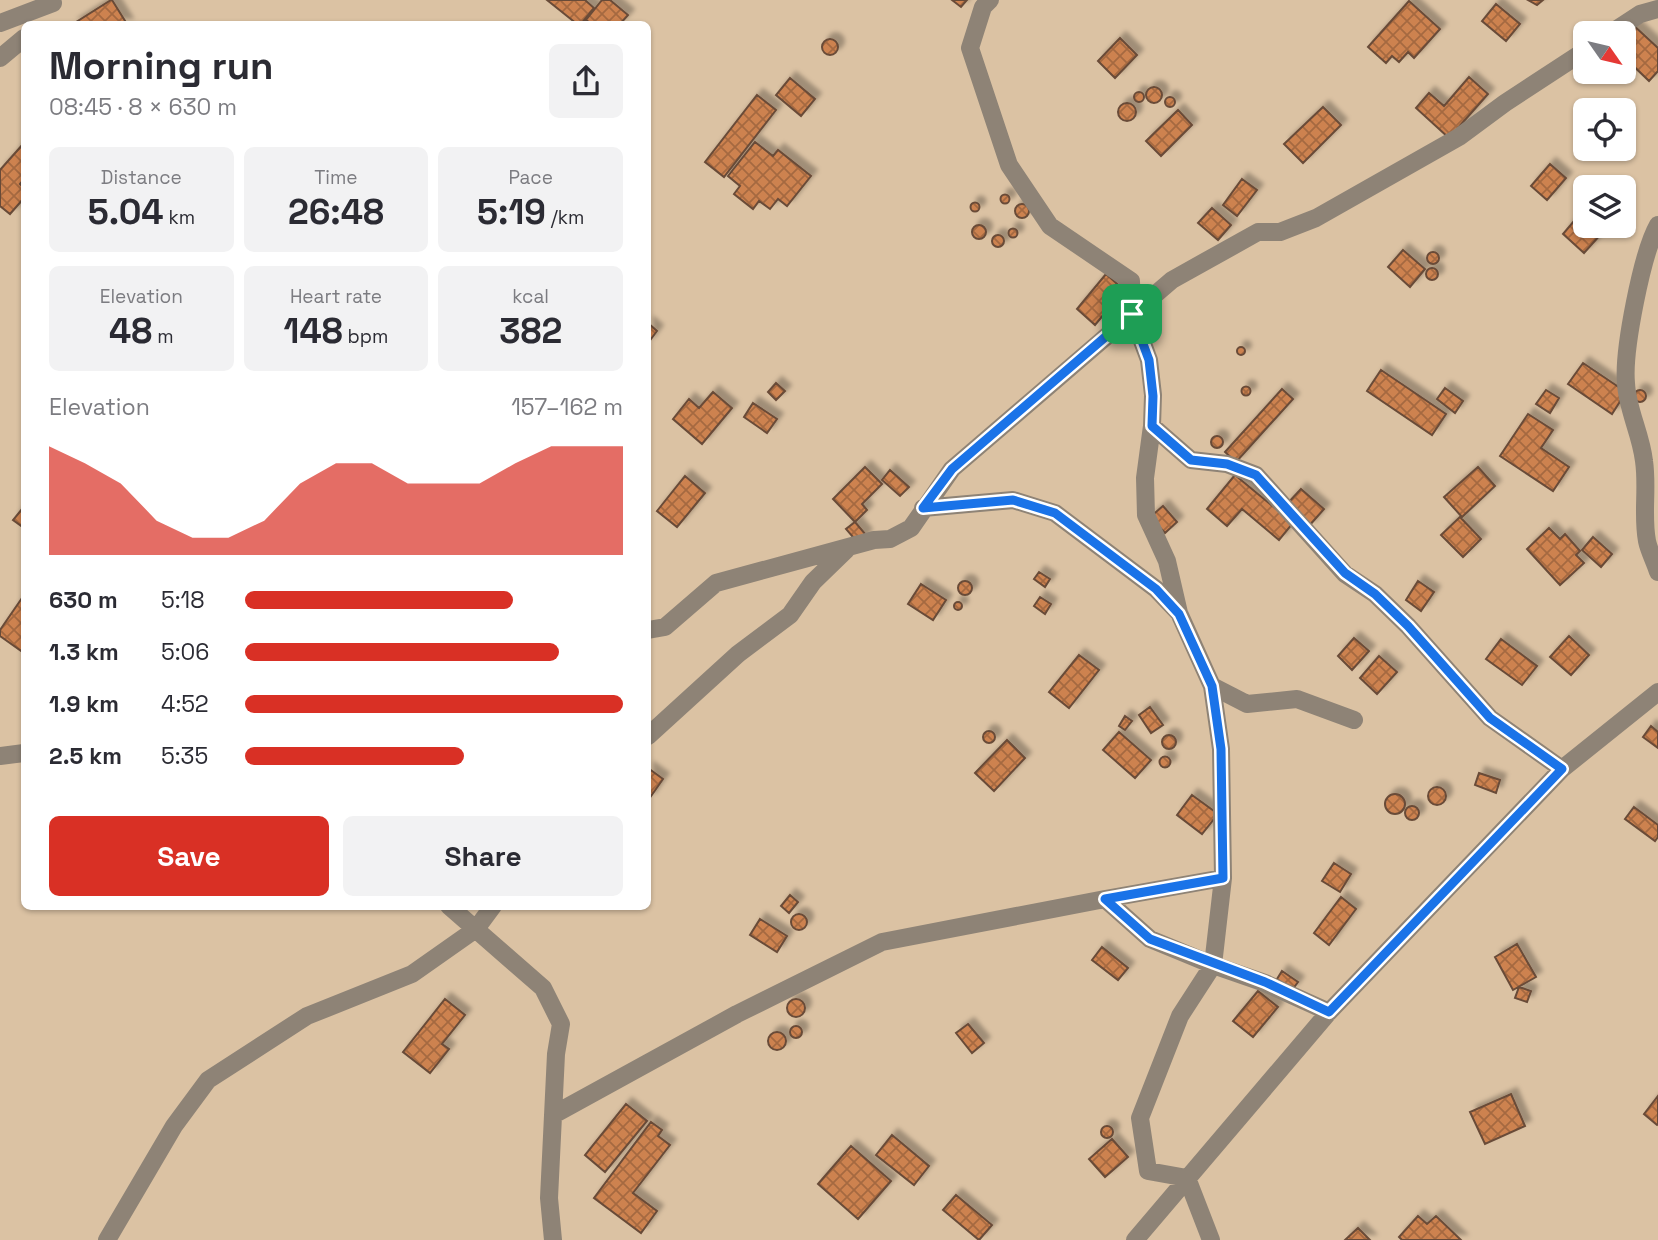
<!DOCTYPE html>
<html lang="en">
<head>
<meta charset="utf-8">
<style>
  body { margin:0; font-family:"Space Grotesk",sans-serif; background:#f2f2f3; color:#2b2b33; height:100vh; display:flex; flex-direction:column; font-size:26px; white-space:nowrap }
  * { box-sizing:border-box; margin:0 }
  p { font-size:23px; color:#7c7c81 }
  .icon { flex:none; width:38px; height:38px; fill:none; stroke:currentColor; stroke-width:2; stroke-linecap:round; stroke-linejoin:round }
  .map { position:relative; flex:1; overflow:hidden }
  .sheet { position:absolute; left:21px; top:21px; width:630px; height:889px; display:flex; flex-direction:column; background:#fff; border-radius:10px; box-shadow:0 2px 5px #0004 }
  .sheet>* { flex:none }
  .needle { width:46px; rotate:124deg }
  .controls { position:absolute; left:1573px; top:21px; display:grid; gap:14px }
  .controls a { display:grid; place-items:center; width:63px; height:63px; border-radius:10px; background:#fff; box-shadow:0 2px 5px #0004; font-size:35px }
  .pin { position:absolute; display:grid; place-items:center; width:60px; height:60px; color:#fff; margin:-30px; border-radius:14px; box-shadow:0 4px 10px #0006 }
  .round { display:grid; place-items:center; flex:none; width:74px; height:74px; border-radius:10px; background:#f2f2f3 }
  .head { display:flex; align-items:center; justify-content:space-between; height:119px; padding:0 28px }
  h1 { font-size:38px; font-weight:600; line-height:52px }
  .figures { display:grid; grid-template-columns:repeat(3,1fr); gap:10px; height:119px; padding:7px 28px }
  .figures div { display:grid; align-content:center; border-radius:10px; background:#f2f2f3; text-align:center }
  .figures b { font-size:35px; font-weight:600 }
  .figures small { font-size:19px; font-weight:400 }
  .figures p { font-size:19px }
  .chart { height:196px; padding:14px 28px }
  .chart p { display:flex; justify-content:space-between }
  .chart svg { width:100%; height:126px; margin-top:7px; fill:#d93025; opacity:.7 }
  .button { display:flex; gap:14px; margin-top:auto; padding:14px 28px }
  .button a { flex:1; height:80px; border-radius:10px; background:#d93025; color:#fff; font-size:28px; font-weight:600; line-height:80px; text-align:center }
  .button a+a { background:#f2f2f3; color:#2b2b33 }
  ul { padding:0 28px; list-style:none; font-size:23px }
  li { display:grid; grid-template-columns:112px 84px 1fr; align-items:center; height:52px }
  li i { height:18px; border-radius:9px; background:#d93025 }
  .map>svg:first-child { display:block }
</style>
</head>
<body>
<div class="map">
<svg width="1658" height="1240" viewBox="0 0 1658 1240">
  <defs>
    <pattern id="building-cross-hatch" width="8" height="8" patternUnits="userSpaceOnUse" patternTransform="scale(1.75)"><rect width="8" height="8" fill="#cd8250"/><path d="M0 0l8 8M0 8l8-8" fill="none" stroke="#a56940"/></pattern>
    <filter id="shadow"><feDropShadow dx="6" dy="-6" stdDeviation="2" flood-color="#0004"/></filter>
  </defs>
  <rect width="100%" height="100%" fill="#dbc2a3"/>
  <path fill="url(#building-cross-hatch)" stroke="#694b38" stroke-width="2" filter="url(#shadow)" d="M112,0L127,24H73L111,0Z
    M547,0H585L594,8L581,24H577Z
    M602,0H610L628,15L620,24H592L586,20Z
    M952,0H967L961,7Z
    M1528,0H1543L1537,5Z
    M1409,1L1440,29L1414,58L1408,52L1399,62L1392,56L1386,63L1368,47Z
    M1496,4L1520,24L1506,41L1482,21Z
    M1631,23L1658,48V71L1649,81L1624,57V33Z
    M1120,38L1137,55L1115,78L1098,61Z
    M822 47a8 8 0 1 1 16 0a8 8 0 1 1-16 0Z
    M1469,77L1488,94L1449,138L1416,108L1429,93L1444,106Z
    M790,78L815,99L801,116L776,95Z
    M1146 95a8 8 0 1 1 16 0a8 8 0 1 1-16 0Z
    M1134 97a5 5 0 1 1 10 0a5 5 0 1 1-10 0Z
    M757,95L776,110L724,177L705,162Z
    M1165 102a5 5 0 1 1 10 0a5 5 0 1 1-10 0Z
    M1118 112a9 9 0 1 1 18 0a9 9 0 1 1-18 0Z
    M1323,107L1341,125L1303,163L1284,144Z
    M1178,110L1192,125L1161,156L1146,141Z
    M755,142L773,156L778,150L811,176L787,206L778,199L770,209L759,201L753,209L734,194L740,186L728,176Z
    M24,143V179L20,184L24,188V198L10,214L0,206V170Z
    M1550,164L1566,178L1547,200L1531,186Z
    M1242,179L1257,190L1237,216L1223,205Z
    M1000.5 199a4.5 4.5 0 1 1 9 0a4.5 4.5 0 1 1-9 0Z
    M970.5 207a4.5 4.5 0 1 1 9 0a4.5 4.5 0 1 1-9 0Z
    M1015 211a7 7 0 1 1 14 0a7 7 0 1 1-14 0Z
    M1212,208L1231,225L1218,240L1198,223Z
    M1580,214L1586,220V226H1592L1601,234L1584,253L1563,234Z
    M972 232a7 7 0 1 1 14 0a7 7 0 1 1-14 0Z
    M1008.5 233a4.5 4.5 0 1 1 9 0a4.5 4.5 0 1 1-9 0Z
    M992 241a6 6 0 1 1 12 0a6 6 0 1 1-12 0Z
    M1403,250L1425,269L1410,287L1388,267Z
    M1427 258a6 6 0 1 1 12 0a6 6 0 1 1-12 0Z
    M1426 274a6 6 0 1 1 12 0a6 6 0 1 1-12 0Z
    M1106,274L1124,290L1095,325L1077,309Z
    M648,323L657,331L648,343Z
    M1237 351a4 4 0 1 1 8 0a4 4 0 1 1-8 0Z
    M1583,363L1626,392L1612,414L1568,384Z
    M1381,370L1446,414L1432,435L1367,391Z
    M776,383L785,391L776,400L768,392Z
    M1241.5 391a4.5 4.5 0 1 1 9 0a4.5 4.5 0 1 1-9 0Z
    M1445,388L1463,401L1455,413L1437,399Z
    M1282,389L1293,399L1236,462L1225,452Z
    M1634 396a6 6 0 1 1 12 0a6 6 0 1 1-12 0Z
    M1546,390L1559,398L1550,413L1536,404Z
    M713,392L732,408L702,444L673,419L689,399L699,408Z
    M753,403L777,419L767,433L744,417Z
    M1528,414L1553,430L1541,448L1569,467L1553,491L1500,456Z
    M1211 442a6 6 0 1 1 12 0a6 6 0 1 1-12 0Z
    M865,467L882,484L862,504L867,510L855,522L833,499Z
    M1478,467L1495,486L1462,517L1444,497Z
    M890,470L909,487L900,496L882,480Z
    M1235,475L1293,523L1279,540L1242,509L1227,526L1207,509Z
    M685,476L705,493L677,527L657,511Z
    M1301,489L1324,509L1309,526L1286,505Z
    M1163,506L1177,522L1165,533L1150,517Z
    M22,509L24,511V528L13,520Z
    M1460,517L1481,539L1463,557L1441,535Z
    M855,522L866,535L858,543L846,529Z
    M1549,528L1560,539L1565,534L1580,551L1576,555L1584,563L1560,585L1527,549Z
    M1593,537L1612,554L1601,567L1582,550Z
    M1039,572L1050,579L1045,587L1034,579Z
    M958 588a7 7 0 1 1 14 0a7 7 0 1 1-14 0Z
    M1418,581L1434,592L1421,611L1406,600Z
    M921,584L946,600L933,620L908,604Z
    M1040,597L1051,604L1045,614L1034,606Z
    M22,598L24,600V653L0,636V630Z
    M954 606a4 4 0 1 1 8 0a4 4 0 1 1-8 0Z
    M1569,636L1589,655L1571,675L1550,657Z
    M1354,638L1369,651L1352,670L1338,656Z
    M1501,639L1537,666L1522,685L1486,659Z
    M1079,655L1099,670L1069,708L1049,692Z
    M1379,656L1397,672L1377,694L1360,678Z
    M1150,707L1163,725L1151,733L1139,715Z
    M1125,716L1132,721L1125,730L1119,726Z
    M1651,726L1658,732V748L1643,737Z
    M983 737a6 6 0 1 1 12 0a6 6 0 1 1-12 0Z
    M1119,732L1151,760L1135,778L1103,750Z
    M1162 742a7 7 0 1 1 14 0a7 7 0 1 1-14 0Z
    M1007,740L1025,758L994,791L975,773Z
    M1159.5 762a5.5 5.5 0 1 1 11 0a5.5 5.5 0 1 1-11 0Z
    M648,768L663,779L649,799L648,798Z
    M1479,773L1500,780L1496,793L1475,785Z
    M1428 796a9 9 0 1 1 18 0a9 9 0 1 1-18 0Z
    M1385 804a10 10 0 1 1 20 0a10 10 0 1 1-20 0Z
    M1192,795L1218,814L1202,834L1177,815Z
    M1405 813a7 7 0 1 1 14 0a7 7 0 1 1-14 0Z
    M1634,807L1658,825V837L1655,841L1625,819Z
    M1334,863L1351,874L1340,892L1322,881Z
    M790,895L798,902L789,913L781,906Z
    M1341,897L1356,909L1329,945L1314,933Z
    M791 922a8 8 0 1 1 16 0a8 8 0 1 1-16 0Z
    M760,919L787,936L777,952L750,935Z
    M1517,944L1536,977L1513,990L1495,957Z
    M1102,947L1128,968L1118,980L1092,960Z
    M1282,971L1298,982L1292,990L1277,979Z
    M1519,987L1531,991L1527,1002L1515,998Z
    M1258,991L1278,1007L1253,1037L1233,1021Z
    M445,999L465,1015L442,1044L449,1049L430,1073L403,1052Z
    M787 1008a9 9 0 1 1 18 0a9 9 0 1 1-18 0Z
    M968,1024L984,1043L972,1053L956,1033Z
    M790 1032a6 6 0 1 1 12 0a6 6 0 1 1-12 0Z
    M768 1041a9 9 0 1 1 18 0a9 9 0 1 1-18 0Z
    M1511,1094L1525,1126L1485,1144L1470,1112Z
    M1658,1096V1124L1657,1125L1644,1114Z
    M626,1104L647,1121L605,1172L585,1155Z
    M651,1122L662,1130L658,1136L670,1145L633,1193L657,1211L641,1233L594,1198Z
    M1101 1132a6 6 0 1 1 12 0a6 6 0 1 1-12 0Z
    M892,1135L929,1166L914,1185L876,1155Z
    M1112,1139L1128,1157L1105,1177L1089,1159Z
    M851,1146L891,1181L858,1219L818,1184Z
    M956,1195L992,1225L979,1240L943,1210Z
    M1418,1216L1427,1224L1436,1216L1461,1240H1402L1399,1237Z
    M1358,1228L1370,1240H1345Z"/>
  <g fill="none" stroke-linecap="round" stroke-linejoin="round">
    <path stroke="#8e8376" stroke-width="18" d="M990,0L983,7L970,48L1009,165L1050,226L1131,281L1132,314L1149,360L1153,395L1152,426L1191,460L1227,464L1256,475L1345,574L1375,594L1408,626L1490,718L1562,769
      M0,23L53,3
      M1611,33L1640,14L1658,9
      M0,58L24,38
      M1658,225C1642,253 1623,351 1626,383C1627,409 1641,434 1644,461C1648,488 1642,515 1647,541C1649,551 1655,562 1658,572
      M1152,426L1145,478L1146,515L1167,561L1179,613L1212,686L1221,749L1223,878
      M923,508L1013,500L1055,513L1156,589L1179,613
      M648,630L665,627L716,583L874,540L890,539L911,528L952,469L1172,280L1258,232H1280L1316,218L1459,137L1505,103L1586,50
      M1212,686L1247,704L1297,699L1354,720
      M648,736L738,654L790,615L813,582L846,550
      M0,756L24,753
      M1105,899L1223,878L1213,965L1180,1016L1140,1118L1148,1171L1187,1178L1211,1240
      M449,906L543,988L561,1024L556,1054L549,1198L553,1240
      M553,1115L737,1014L882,942L1105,899L1150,939L1213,965L1265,983L1329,1012
      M107,1240L174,1126L208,1080L307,1016L412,974L476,929L493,906
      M1135,1240L1329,1012L1562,769L1658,692"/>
  </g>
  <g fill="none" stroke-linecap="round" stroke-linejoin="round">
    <g stroke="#fff" stroke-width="14">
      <path id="route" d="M1132,314L1149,360L1153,396L1152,426L1191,460L1227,464L1256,475L1345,573L1375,594L1408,626L1490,718L1562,769L1329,1012L1265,982L1150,939L1105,899L1223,878L1221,749L1212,686L1179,614L1156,589L1055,513L1013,500L923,508L952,469Z"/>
    </g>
    <use href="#route" stroke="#1a73e8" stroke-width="9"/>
  </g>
</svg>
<div class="controls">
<a><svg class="needle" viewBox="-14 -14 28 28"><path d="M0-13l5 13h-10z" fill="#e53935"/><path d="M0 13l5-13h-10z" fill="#7c7c81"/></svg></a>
<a><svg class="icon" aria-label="locate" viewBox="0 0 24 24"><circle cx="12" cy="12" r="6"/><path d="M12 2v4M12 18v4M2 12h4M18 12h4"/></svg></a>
<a><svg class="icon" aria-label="layers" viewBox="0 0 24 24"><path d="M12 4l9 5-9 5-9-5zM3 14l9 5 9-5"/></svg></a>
</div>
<div class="pin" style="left:1132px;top:314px;background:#1e9e55"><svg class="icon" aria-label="arrive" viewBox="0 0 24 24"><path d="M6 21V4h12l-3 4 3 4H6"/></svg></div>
<section class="sheet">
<div class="head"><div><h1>Morning run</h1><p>08:45 · 8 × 630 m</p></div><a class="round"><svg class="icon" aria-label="share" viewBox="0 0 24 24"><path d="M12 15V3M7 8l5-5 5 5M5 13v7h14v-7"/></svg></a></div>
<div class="figures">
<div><p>Distance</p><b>5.04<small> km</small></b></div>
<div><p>Time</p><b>26:48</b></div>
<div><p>Pace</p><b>5:19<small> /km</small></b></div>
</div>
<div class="figures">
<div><p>Elevation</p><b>48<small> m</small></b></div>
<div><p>Heart rate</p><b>148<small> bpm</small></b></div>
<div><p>kcal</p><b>382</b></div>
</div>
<div class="chart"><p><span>Elevation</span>157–162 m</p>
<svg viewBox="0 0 160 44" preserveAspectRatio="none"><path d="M0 44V6L10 12L20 19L30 32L40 38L50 38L60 32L70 19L80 12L90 12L100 19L110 19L120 19L130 12L140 6L150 6L160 6V44z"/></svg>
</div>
<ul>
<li><b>630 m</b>5:18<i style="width:71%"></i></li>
<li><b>1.3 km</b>5:06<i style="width:83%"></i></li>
<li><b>1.9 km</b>4:52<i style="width:100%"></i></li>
<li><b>2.5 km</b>5:35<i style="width:58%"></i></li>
</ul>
<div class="button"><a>Save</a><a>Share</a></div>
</section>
</div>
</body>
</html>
